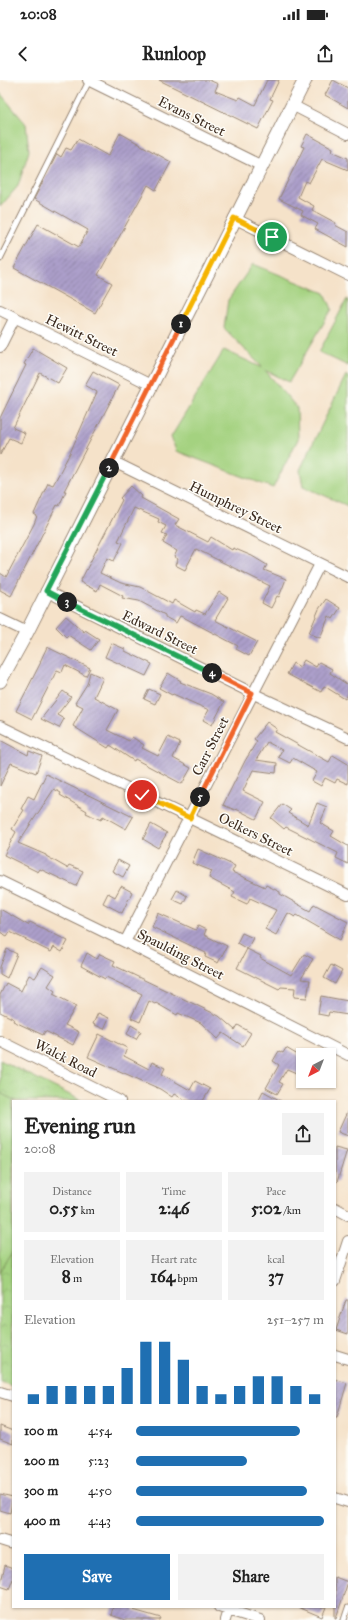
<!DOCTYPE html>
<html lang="en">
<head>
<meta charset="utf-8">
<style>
  body { margin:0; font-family:"IM FELL Great Primer",serif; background:#f2f2f2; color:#222; height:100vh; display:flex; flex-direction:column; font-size:15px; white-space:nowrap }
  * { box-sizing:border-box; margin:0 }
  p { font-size:13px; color:#767676 }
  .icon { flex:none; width:22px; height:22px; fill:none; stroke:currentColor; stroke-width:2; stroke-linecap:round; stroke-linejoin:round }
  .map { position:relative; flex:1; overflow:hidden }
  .details { position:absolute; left:12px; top:1020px; width:324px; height:508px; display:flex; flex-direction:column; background:#fff; border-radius:0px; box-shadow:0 1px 3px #0004 }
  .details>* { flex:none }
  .needle { width:26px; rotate:222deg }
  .controls { position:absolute; left:296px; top:968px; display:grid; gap:8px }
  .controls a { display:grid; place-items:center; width:40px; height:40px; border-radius:0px; background:#fff; box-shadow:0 1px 3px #0004; font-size:20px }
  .pin { position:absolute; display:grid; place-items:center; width:34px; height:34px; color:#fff; margin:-17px; border:2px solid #fff; border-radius:50%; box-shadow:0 1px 4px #0007 }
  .km { position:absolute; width:20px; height:20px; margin:-10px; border-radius:50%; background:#222; color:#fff; font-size:11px; line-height:20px; text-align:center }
  .round { display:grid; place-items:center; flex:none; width:42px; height:42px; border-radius:0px; background:#f2f2f2 }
  .headline { display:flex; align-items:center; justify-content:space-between; height:68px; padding:0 12px }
  h1 { font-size:22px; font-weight:800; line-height:30px }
  .figures { display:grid; grid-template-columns:repeat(3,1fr); gap:6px; height:68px; padding:4px 12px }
  .figures div { display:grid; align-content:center; border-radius:0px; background:#f2f2f2; text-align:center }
  .figures b { font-size:17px; font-weight:800 }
  .figures small { font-size:11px; font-weight:400 }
  .figures p { font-size:11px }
  .chart { height:112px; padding:8px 12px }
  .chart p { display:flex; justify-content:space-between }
  .chart svg { width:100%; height:72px; margin-top:4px; stroke:#1f6fb2; stroke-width:6 }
  .cta { display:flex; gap:8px; margin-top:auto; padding:8px 12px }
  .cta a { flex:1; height:46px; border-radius:0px; background:#1f6fb2; color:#fff; font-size:16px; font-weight:800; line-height:46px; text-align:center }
  .cta a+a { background:#f2f2f2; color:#222 }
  ul { padding:0 12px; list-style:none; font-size:13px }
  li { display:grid; grid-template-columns:64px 48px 1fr; align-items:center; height:30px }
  li i { height:10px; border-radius:5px; background:#1f6fb2 }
  .status { display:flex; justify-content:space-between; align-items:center; height:28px; padding:0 20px; background:#fff; direction:ltr }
  .status svg { height:11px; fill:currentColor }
  header { display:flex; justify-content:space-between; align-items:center; height:52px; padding:0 12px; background:#fff; font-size:18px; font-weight:800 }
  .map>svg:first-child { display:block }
</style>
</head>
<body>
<div class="status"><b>20:08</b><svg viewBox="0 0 49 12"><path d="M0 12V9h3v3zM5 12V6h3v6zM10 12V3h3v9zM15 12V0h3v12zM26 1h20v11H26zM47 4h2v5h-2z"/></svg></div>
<header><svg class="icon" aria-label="back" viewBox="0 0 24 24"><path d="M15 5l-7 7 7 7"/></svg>Runloop<svg class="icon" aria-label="share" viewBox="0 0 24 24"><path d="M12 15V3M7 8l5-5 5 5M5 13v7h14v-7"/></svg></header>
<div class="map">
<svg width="348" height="1540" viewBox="0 0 348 1540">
  <defs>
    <pattern id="park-crowns" width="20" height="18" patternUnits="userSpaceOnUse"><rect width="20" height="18" fill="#a4d280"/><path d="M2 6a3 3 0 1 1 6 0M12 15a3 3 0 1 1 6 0" fill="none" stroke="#8eb46e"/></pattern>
    <pattern id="building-hatch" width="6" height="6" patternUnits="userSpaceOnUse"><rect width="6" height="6" fill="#ac9fca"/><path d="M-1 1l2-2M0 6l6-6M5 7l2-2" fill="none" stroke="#8d82a3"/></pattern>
  </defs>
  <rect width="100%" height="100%" fill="#fdfcf7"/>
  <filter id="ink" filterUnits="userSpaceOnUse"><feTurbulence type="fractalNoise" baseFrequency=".025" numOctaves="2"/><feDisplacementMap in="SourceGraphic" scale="8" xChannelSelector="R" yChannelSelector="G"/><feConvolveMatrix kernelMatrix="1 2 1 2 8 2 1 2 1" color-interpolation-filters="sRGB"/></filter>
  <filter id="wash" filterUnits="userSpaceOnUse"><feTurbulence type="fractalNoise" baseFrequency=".012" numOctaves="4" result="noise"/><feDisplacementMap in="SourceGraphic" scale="16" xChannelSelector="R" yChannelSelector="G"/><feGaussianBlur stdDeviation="0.9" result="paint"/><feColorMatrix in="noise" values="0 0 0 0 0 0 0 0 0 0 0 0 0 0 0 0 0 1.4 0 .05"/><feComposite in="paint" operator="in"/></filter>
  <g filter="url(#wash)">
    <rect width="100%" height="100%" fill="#f5e2c9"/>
    <path fill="url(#park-crowns)" stroke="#707e4f" d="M0,980L82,1021H13V1306L0,1302Z"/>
    <path fill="#a4d280" stroke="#707e4f" d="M0,13L26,44L29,71L18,106L0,127Z
      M253,184L325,213L332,229L289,302L265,290L297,328L298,359L273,408L176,371L171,357L224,270L263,288L224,248L228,220Z
      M347,219L348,220V286L319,272Z
      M346,295L348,297V426L303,406L300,390Z
      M0,1013L16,1021H13V1170L0,1193Z"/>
    <g id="blocks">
      <path fill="url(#building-hatch)" d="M159,0H209L218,4L215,11L238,20L240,17L255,25L267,0H279L270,19L273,20L258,49Z
        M333,0L348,8V28L325,15Z
        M120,53L171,82L156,110L148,105L98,195L112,203L95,233L14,188L38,144L79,167L88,150L34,119L57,74L61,77L66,68L71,70L78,59L108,76Z
        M307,54L333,68L332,71L348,78V90L322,79L309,103L305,101L298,117L314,126L312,130L336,143L335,145L348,152V167L315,149L318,144L301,135L303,131L279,119L304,67L301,66Z
        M33,268L67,288L58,303L40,293L13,348L25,353L21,363L9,358L0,375V338L26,285L24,284Z
        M93,291L119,305L64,411H66L59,426L57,425L11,516L0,510V493L6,497L34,444L37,436L34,434L48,403L53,405L70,373L97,312L85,305Z
        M131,406L142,416L141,418L179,439L175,445L208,462L211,457L232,470L233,468L252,476L267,485L264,490L286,499L279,517L277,516L271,528L262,523L270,506L196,469L185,490L175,485L178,479L174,477L177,471L163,463L167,455L162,453L166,446L158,442L159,439L134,428L118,461L123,463L114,481L107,478L100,493L121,503L140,507L172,524L174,520L195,532L196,530L205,534L219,512L228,518L215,540L257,562L249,576L236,569L238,566L185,538L180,536L176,543L165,537V535L139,521L122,518L123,516L100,504L97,511L80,502L122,420L120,418Z
        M326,519L340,528L333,539L329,536L320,558L309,553L319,529Z
        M66,536L84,552L85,550L99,559L91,570L68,555L66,557L56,547Z
        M111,563L125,569V571L152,584L146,596L105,577Z
        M47,567L90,588L86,596L65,585L62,592L57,590L32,639L16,631L41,582H40Z
        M304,580L316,587L319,582L332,589L330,593L348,605V614L345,619L324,606L321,612L287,594L293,583L300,587Z
        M90,592L103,598L94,617L118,630L107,650L129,661L132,657L144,665L142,668L158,676L168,657L180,663L173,678L191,688L182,704L135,679L134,681L110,665L108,668L73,646L83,627L75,623L87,604Z
        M168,593L181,601L180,602L211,614L224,622L212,645L203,640L209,630L173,614L172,615L159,608Z
        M149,609L160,614L155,624L144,619Z
        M63,611L71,617L57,635L64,639L59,648L41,639Z
        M267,642L277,649L275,652L329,682L333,675L348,684V704L337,699L335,703L325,698L321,706L312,701L317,692L293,678L290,683L278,677L282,670L267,662L256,680L277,683L276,693L253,690L243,711L265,722L256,739L236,729L235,730L223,725L245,681L257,661L254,659Z
        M0,660L28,675L29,671L42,676L36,693L11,683L0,706Z
        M46,694L133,737L126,749L103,736L101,740L86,733L87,731L60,715L61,713L54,709L18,763L46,775V776L67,788L69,785L83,791L76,806L40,789L38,792L4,775L16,752L12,749L24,730L21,729L28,716L34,719Z
        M317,723L327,727L320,743L334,751L331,756L348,766V784L336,778L338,773L286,747L284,749L271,738L282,724L291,730L288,733L308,745Z
        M151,744L167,753L158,768L143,759Z
        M198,769L235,786L232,792L265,807L266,805L280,812V814L310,831L314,824L348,842L340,860L297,835L295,837L288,833L276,855L265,849L276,830L250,818L247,824L232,817L235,812L209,798L212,791L192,783Z
        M118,780L129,786L123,797L112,791Z
        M121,806L132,812L122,833L103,823L108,813L115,817Z
        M177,810L187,816L183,824L172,819Z
        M0,829L28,845L30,842L68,861L62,872L54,867L51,872L10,852L7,856L0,852Z
        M158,833L196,850L198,846L206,850L204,855L227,866L218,883L205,877L206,873L152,847Z
        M242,853L253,858L247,869L237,863Z
        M7,869L17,874L7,898L0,894V887Z
        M247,869L261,876L260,878L291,895L304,874L313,879L301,899L310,900L307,918L294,917L295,908L281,907L279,909L237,888Z
        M87,873L97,879L100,874L115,881L113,885L219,936L235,950L238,945L251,953L243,966L223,953L218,959L201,943L178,933L177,935L156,923L155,924L149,921L140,942L131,938L142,914L106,897L105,899L81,886Z
        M331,885L342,891L335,904L324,898Z
        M42,887L55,895L48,906L55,911L53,914L76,926L65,945L79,952L73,965L45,951L43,955L13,941L14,939L0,932V915L6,903L21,911L29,895L35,898Z
        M321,916L348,921V935L329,932L328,936L318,934Z
        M98,933L109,938L104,949L93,944Z
        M131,945L141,951L136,959L127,954Z
        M99,954L127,968L124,976L149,989L152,982L165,988L162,994L190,1010L195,1001L210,1009L203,1021H187L174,1014L172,1017L160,1009L88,977Z
        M286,968L303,978V996L287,989L279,1002L283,1004L277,1014L266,1008L279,985L273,981L279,971L283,973Z
        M263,1011L281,1021H258Z
        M348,1030V1056L338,1052Z
        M335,1067L347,1070L337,1102H335Z
        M346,1220H348V1254L336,1250Z
        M335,1299L347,1303L337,1337H335Z
        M0,1346L13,1351V1364L0,1359Z
        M0,1414L13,1417L10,1433L0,1430Z
        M5,1485L13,1488V1499L9,1509L0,1506Z
        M335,1497L348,1502L336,1538H335Z
        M113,1527H134L133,1530L161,1538L160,1540H125L111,1535Z
        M298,1527H326L322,1537Z"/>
    </g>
  </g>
  <g filter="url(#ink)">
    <use href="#blocks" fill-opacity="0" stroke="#988674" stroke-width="1"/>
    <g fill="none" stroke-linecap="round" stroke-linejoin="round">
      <g stroke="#988674" stroke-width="7">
        <path id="service" d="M0,179L89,1
          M344,1540L348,1528"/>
      </g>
      <g stroke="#988674" stroke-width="12">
        <path id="minor" d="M88,0L262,86
          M292,25L348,54
          M234,138L348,195
          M0,230L151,305
          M0,267L15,237
          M112,381L348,497
          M46,511L252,613L348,658
          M0,539L27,552
          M0,646L348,815
          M0,801L125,862L348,975
          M125,862L320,484
          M0,961L120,1021
          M335,1128L348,1135
          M335,1201L348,1161
          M335,1275L348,1279
          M0,1312L13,1316
          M335,1418L348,1422
          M0,1460L13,1464
          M219,1527L260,1540
          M225,1540L229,1527"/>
      </g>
      <g stroke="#988674" stroke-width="15">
        <path id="tertiary" d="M0,601L27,552L305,0"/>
      </g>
      <use href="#service" stroke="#fff" stroke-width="5"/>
      <use href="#minor" stroke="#fff" stroke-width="10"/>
      <use href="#tertiary" stroke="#fff" stroke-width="13"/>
    </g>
  </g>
  <g fill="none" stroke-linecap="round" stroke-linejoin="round" filter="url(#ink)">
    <g stroke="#fff" stroke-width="8">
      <path id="split-1" d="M181,244L234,138L272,157"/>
    </g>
    <g stroke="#fff" stroke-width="8">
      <path id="split-2" d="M109,388L181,244"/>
    </g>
    <g stroke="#fff" stroke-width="8">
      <path id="split-3" d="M67,522L46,511L109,388"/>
    </g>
    <g stroke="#fff" stroke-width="8">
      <path id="split-4" d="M67,522L212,593"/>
    </g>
    <g stroke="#fff" stroke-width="8">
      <path id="split-5" d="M200,717L252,613L212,593"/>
    </g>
    <g stroke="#fff" stroke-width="8">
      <path id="split-6" d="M142,715L190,738L200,717"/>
    </g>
    <use href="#split-1" stroke="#f5b400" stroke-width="5"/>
    <use href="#split-2" stroke="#f0652b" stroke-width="5"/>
    <use href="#split-3" stroke="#22a559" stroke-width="5"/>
    <use href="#split-4" stroke="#22a559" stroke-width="5"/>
    <use href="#split-5" stroke="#f0652b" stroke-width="5"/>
    <use href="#split-6" stroke="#f5b400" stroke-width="5"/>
  </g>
  <g text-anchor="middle" stroke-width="3" stroke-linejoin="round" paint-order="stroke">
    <g font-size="14" fill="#3b2a1e" stroke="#fdfcf7">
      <text transform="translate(192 36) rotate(26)" y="5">Evans Street</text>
      <text transform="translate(82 255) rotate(26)" y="5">Hewitt Street</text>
      <text transform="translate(236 427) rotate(26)" y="5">Humphrey Street</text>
      <text transform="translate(160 552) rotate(26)" y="5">Edward Street</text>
      <text transform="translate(210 666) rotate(-63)" y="5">Carr Street</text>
      <text transform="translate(256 754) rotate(26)" y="5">Oelkers Street</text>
      <text transform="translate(181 874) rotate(27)" y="5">Spaulding Street</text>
      <text transform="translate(66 978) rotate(27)" y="5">Walck Road</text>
    </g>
  </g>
</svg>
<div class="controls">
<a><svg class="needle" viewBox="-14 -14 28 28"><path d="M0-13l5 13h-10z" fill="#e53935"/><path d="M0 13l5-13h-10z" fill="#767676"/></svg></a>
</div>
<div class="pin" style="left:272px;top:157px;background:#1e9e55"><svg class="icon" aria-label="arrive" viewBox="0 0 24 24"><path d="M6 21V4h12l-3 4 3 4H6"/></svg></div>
<div class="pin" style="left:142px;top:715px;background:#d93025"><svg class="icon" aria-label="check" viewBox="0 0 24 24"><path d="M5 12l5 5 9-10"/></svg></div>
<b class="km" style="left:181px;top:244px">1</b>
<b class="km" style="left:109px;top:388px">2</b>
<b class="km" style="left:67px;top:522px">3</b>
<b class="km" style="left:212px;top:593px">4</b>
<b class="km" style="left:200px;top:717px">5</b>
<section class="details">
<div class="headline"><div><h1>Evening run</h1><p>20:08</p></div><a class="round"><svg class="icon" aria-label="share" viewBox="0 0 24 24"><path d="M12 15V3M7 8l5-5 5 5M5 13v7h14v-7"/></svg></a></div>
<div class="figures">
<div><p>Distance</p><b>0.55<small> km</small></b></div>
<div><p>Time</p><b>2:46</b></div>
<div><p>Pace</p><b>5:02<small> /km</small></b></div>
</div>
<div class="figures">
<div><p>Elevation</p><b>8<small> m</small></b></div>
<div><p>Heart rate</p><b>164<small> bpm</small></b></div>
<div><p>kcal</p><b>37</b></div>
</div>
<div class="chart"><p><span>Elevation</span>251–257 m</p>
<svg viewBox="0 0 160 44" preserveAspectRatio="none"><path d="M5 44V38M15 44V33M25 44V33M35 44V33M45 44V33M55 44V22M65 44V6M75 44V6M85 44V17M95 44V33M105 44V38M115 44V33M125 44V27M135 44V27M145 44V33M155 44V38"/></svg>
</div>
<ul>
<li><b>100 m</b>4:54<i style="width:87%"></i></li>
<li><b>200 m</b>5:23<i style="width:59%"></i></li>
<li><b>300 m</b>4:50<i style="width:91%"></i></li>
<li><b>400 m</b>4:43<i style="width:100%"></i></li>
</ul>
<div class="cta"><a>Save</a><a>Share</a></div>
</section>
</div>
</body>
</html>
